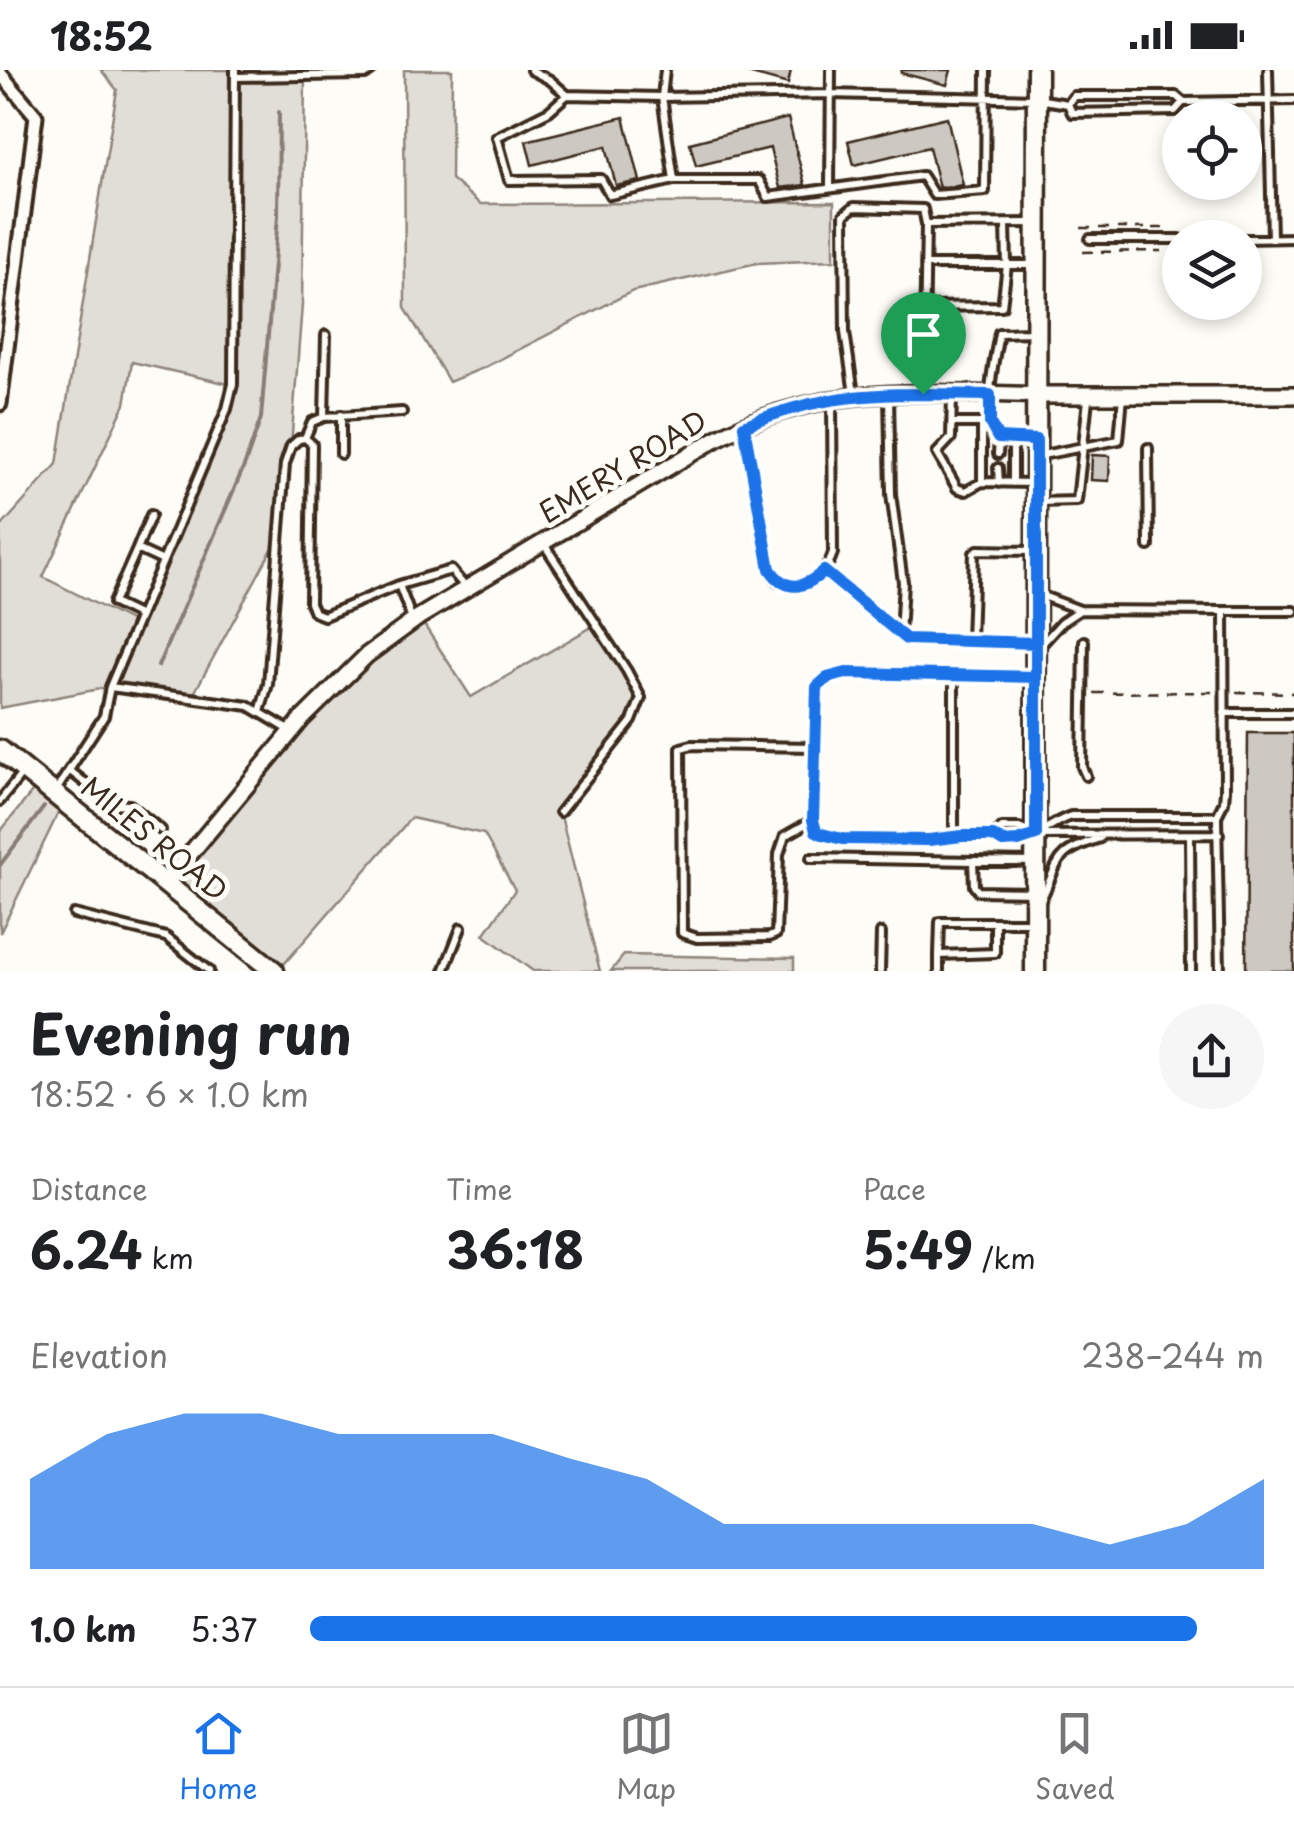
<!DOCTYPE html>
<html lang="en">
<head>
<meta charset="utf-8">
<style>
  body { margin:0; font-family:"Playpen Sans",sans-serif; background:#f6f6f6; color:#202124; height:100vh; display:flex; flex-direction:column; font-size:38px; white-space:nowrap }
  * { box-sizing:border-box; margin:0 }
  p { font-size:32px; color:#757577 }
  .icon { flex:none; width:55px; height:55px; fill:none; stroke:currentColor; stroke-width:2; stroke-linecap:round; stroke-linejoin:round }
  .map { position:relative; height:901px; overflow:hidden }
  .side { display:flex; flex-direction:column; background:#fff; flex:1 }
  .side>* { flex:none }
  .controls { position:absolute; left:1162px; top:30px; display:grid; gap:20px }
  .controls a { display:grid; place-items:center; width:100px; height:100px; border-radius:50%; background:#fff; box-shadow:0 5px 15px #0003; font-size:50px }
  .pin { position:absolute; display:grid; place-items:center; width:85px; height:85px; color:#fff; margin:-102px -42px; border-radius:50% 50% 50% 0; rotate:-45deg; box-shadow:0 0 10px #0007 }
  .pin .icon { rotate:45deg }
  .round { display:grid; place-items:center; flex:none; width:105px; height:105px; border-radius:52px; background:#f6f6f6 }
  .summary { display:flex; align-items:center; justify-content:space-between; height:170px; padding:0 30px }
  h1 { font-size:55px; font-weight:700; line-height:75px }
  .stats { display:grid; grid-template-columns:repeat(3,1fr); gap:15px; height:170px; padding:10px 30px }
  .stats div { display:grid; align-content:center }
  .stats b { font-size:50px; font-weight:700 }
  .stats small { font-size:28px; font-weight:400 }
  .stats p { font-size:28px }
  .chart { height:280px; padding:20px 30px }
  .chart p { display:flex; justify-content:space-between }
  .chart svg { width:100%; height:180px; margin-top:10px; fill:#1a73e8; opacity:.7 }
  ul { padding:0 30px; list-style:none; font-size:32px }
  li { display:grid; grid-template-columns:160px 120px 1fr; align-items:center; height:75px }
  li i { height:25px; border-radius:12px; background:#1a73e8 }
  .status { display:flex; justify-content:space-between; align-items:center; height:70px; padding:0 50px; background:#fff; direction:ltr }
  .status svg { height:28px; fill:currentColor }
  .tabs { display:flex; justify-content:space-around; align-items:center; height:140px; border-top:2px solid #e0e0e0; background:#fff; font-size:28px; color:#757577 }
  .tabs a { display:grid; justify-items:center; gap:5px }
  .tabs .active { color:#1a73e8 }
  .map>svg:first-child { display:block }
</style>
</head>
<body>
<div class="status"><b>18:52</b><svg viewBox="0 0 49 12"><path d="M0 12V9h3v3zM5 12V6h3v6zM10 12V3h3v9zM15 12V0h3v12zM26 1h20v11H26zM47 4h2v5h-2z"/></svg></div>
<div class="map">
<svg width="1294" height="901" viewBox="0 0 1294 901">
  <rect width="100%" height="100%" fill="#fdfcf7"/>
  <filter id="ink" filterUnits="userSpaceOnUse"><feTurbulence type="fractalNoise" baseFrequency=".01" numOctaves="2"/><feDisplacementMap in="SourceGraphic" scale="20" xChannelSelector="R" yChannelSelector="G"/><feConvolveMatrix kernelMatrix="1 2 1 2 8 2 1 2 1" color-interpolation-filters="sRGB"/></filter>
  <g filter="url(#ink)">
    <path fill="#e1ded7" stroke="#8e847a" stroke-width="2.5" fill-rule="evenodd" d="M101,0H235V7L305,6L302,235L291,376L284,395L278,468L191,629L110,617L0,638V458L57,394L117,20ZM132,292L233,315L227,340L136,554L43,507L125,334Z
      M404,0H452L451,109L480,134L834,132V190L757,193L633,221L483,298L449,312L405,238Z
      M419,547L471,627L597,554L641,628L632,651L560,742L600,901H533L484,865L515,820L484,764L411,748L278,901L166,813L302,649Z
      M40,712L64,731L0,863V762Z
      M624,885L794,888V901H611Z"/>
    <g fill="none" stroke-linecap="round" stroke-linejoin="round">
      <path stroke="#887d74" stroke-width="4" d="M158,596L245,394L261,348L278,146L279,42
        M0,795L44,737"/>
    </g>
    <path fill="#cdc8c2" stroke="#3b2a1e" stroke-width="2.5" d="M748,0H791L788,14L748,3Z
      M902,0H951L947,15L901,3Z
      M624,47L640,111L616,116L606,76L532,95L526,71Z
      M947,47L963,115L939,118L929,77L854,95L848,71Z
      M788,48L805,115L780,118L770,78L696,96L690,73Z
      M1092,385L1110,386L1109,411L1091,410Z
      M1248,663H1294V901H1246Z"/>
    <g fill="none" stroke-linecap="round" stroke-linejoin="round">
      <g stroke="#3b2a1e" stroke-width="14">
        <path id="service" d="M531,0L550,10L567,25
          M665,0L662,27L674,110
          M986,0L985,121L934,125L922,106L768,127L759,110H674L610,125L601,109L509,110L497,67L549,41L567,25L662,27L829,24L1037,29L1068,34
          M1268,0L1272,168
          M235,7L365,5L372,0
          M1074,26H1176L1183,32L1175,41L1072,43L1068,34Z
          M1183,32L1294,30
          M830,117L831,0
          M926,154L1035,153
          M1090,169H1180
          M1245,169L1294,168
          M925,195H1034
          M924,237L1002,236L1007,195L1006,154
          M854,324L845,262L844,145L854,137L923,139L926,154L923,324
          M952,325L951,368L937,383L957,418L966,421L982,412L1035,413
          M889,327L891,424L903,512L900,565
          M324,347L326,265
          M952,353H986
          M744,356L770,499L778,512L800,517C816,507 827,502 833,483L832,329
          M305,368L312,352L324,347L402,342
          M1034,371C1025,371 1011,373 1002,370C977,359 996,283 999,263L1036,262
          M1148,378L1149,476
          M341,384V345
          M998,384L999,368
          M1037,386L1119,370L1123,326
          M998,398L999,413
          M982,412V353
          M1013,413V371
          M1037,432L1077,431L1088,329
          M544,474L627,601L641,628L632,651L560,742
          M137,479L151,445
          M824,501L906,569L1033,573
          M1040,525L1080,540L1062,552L1040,576
          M1080,540L1224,541L1225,720L1224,732L1217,746L1220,901
          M1224,541H1294
          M140,546L113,533L137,479L163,491
          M413,552L399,515L451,500L466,518
          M971,571L974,483L978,480L1033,481
          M1084,571L1082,697L1086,706
          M1034,607L954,606V763C965,767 975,765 987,766C998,767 1006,774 1019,771C1038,767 1052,752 1071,746H1217
          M110,617L249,636L291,661
          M260,642L268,614L285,394L291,376L299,369L305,368L312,374L310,533L314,542L324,546L399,515
          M1224,643H1294
          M815,677L692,675L681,678L682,863L697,868L769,867L776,864L779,784L785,766L813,750L817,617L827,608L846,603L954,606
          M69,700L112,734L130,735L161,760
          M55,722L104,646L110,617L227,339L233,314L235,0
          M0,731L24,701
          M813,750C815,757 815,761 821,764C841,776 935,769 960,766
          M993,766L1002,758H1019L1035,765L1219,764
          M1190,766L1191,901
          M811,788L1034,792
          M973,791L974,816L978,821L1034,822
          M1041,830C1061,789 1052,784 1100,768
          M74,844L166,867L209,901
          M995,852V883L939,885L940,852H1034
          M444,901L461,858
          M880,901L881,863
          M939,901V885"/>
      </g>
      <g stroke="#3b2a1e" stroke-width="19">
        <path id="minor" d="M0,3L36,46L0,334"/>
      </g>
      <g stroke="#3b2a1e" stroke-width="21">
        <path id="tertiary" d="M166,813L302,649L367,585L419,547L714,370C820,312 920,323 1036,325"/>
      </g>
      <g stroke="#3b2a1e" stroke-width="22">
        <path id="secondary" d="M1036,325H1294"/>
      </g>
      <g stroke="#3b2a1e" stroke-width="25">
        <path id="primary" d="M0,680L274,901
          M1035,901L1037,0"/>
      </g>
      <path stroke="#3b2a1e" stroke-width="2.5" stroke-dasharray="10 8" stroke-linecap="butt" d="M1081,158H1163
        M1083,182L1162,181
        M1236,622L1294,623
        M1094,623L1213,622"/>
      <use href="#service" stroke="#fdfcf7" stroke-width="6"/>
      <use href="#minor" stroke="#fdfcf7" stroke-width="11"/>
      <use href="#tertiary" stroke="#fdfcf7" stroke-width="14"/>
      <use href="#secondary" stroke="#fdfcf7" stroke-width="15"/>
      <use href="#primary" stroke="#fdfcf7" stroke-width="18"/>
    </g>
  </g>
  <g fill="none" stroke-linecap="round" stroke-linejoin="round" filter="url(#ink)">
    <g stroke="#fff" stroke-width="20">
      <path id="route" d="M923,324C856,324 806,329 744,356L770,499C786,523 804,519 824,501L906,569L1036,573V607L846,603L827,608L817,617L813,750L816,761L822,764L842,769L929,770L962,766H993L1003,772L1018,771L1036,765C1036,701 1036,637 1036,573V370L998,368L990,353V325L923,324"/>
    </g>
    <use href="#route" stroke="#1a73e8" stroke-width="12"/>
  </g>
  <g text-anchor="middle" stroke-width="10" stroke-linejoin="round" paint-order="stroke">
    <g font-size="28" fill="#3b2a1e" stroke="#fdfcf7">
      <text transform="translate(623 397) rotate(-31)" y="10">EMERY ROAD</text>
      <text transform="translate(154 769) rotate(39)" y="10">MILES ROAD</text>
    </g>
  </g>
</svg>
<div class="controls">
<a><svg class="icon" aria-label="locate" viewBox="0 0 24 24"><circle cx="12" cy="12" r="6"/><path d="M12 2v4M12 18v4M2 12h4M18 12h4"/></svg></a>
<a><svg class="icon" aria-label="layers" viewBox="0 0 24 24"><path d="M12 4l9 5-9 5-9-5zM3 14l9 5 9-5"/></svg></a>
</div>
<div class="pin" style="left:923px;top:324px;background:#1e9e55"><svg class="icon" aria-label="arrive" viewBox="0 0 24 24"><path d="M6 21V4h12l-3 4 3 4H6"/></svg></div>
</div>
<section class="side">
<div class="summary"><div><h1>Evening run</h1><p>18:52 · 6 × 1.0 km</p></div><a class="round"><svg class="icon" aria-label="share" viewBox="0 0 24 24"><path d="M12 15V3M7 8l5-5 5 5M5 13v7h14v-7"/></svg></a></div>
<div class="stats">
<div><p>Distance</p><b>6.24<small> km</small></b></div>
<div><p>Time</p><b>36:18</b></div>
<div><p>Pace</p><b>5:49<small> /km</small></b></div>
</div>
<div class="chart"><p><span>Elevation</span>238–244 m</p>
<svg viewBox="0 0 160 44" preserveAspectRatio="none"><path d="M0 44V22L10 11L20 6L30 6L40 11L50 11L60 11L70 17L80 22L90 33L100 33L110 33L120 33L130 33L140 38L150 33L160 22V44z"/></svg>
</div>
<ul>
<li><b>1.0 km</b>5:37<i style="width:93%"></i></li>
</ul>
</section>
<nav class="tabs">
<a class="active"><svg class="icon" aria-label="home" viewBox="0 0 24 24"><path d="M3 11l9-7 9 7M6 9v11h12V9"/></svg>Home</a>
<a><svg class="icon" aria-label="map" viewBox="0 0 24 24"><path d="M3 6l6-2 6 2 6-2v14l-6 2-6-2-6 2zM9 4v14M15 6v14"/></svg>Map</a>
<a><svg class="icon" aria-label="saved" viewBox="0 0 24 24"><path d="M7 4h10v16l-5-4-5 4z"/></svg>Saved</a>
</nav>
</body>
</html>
